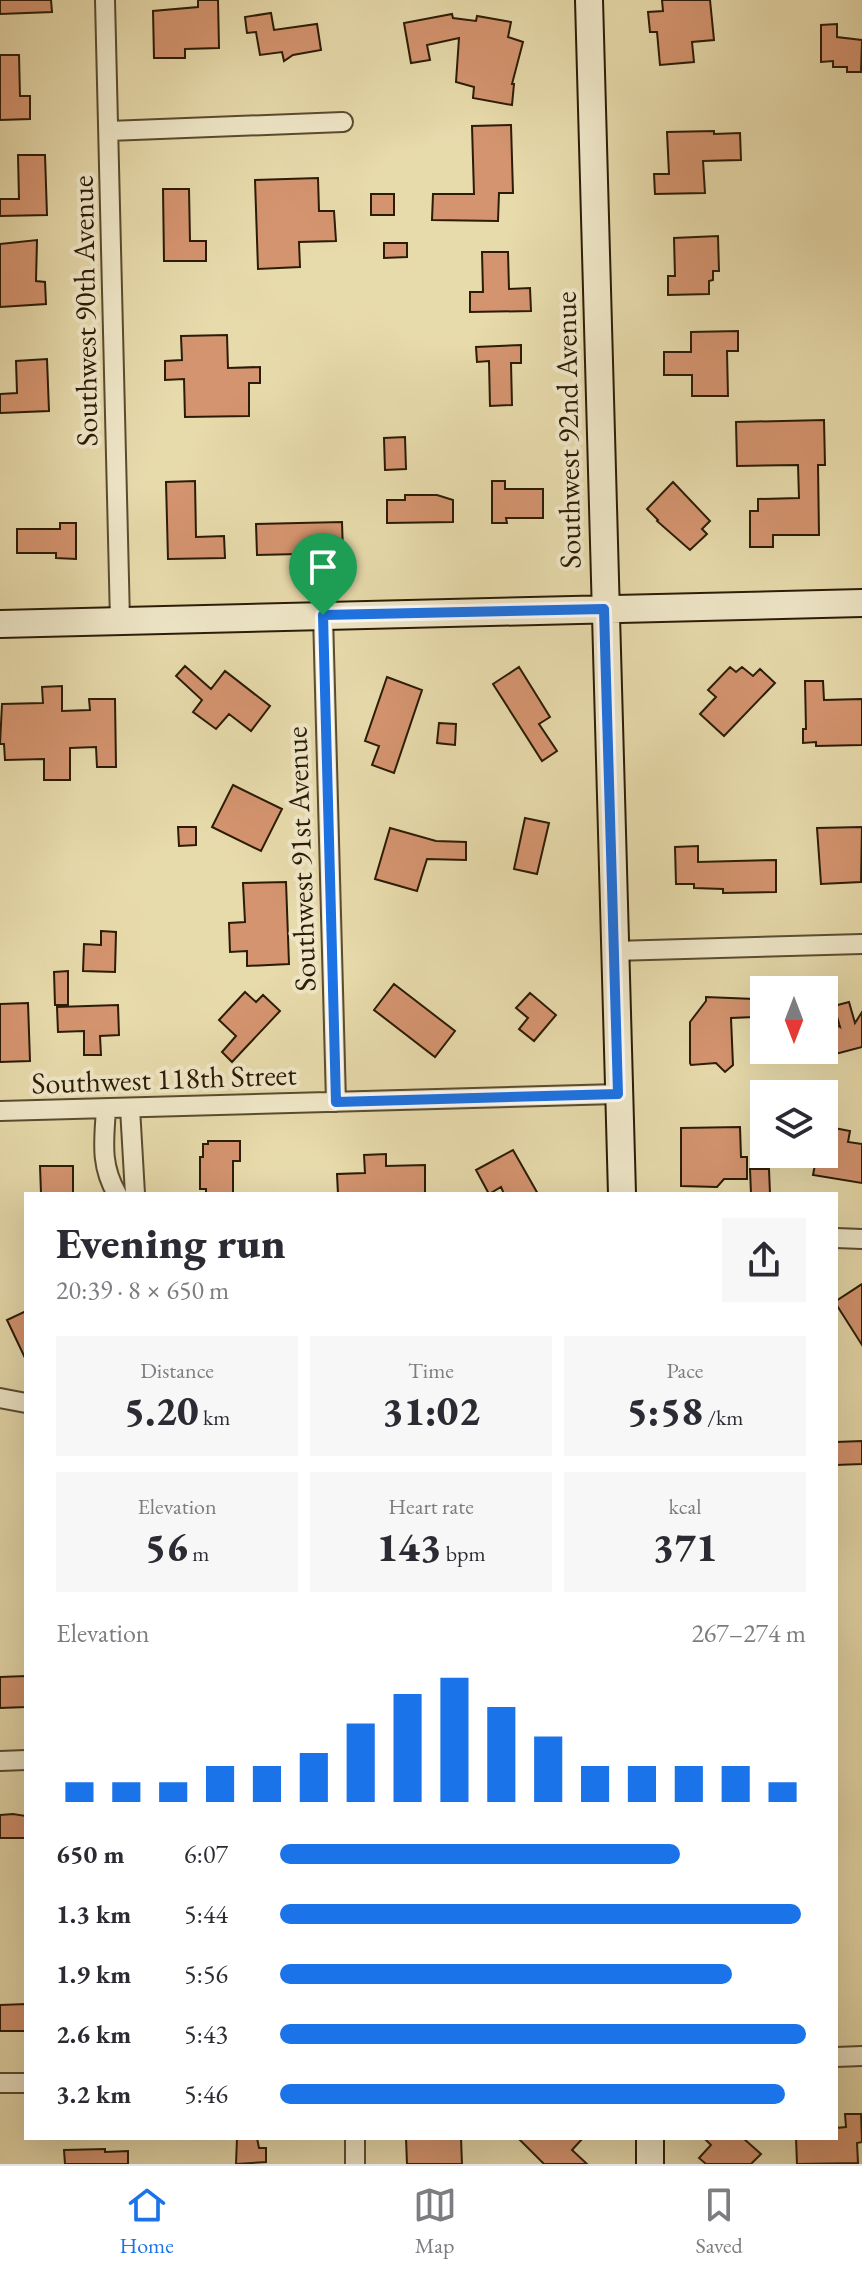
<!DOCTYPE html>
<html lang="en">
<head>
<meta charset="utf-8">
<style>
  body { margin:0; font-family:"EB Garamond",serif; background:#f7f7f7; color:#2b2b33; height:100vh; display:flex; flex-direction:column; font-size:30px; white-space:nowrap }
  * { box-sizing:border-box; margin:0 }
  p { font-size:26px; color:#7c7c81 }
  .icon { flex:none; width:44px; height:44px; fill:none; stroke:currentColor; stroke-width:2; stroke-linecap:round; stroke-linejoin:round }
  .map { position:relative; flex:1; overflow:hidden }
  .drawer { position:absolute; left:24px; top:1192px; width:814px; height:948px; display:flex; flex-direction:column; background:#fff; border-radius:0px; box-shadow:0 8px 32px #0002 }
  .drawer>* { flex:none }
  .needle { width:52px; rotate:180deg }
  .controls { position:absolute; left:750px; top:976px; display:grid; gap:16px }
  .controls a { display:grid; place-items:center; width:88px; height:88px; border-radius:0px; background:#fff; box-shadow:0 8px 32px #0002; font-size:40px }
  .pin { position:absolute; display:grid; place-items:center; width:68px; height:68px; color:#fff; margin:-82px -34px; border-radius:50% 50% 50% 0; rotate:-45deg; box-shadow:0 0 8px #0007 }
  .pin .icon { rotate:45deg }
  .round { display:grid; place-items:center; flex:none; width:84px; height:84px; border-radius:0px; background:#f7f7f7 }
  .headline { display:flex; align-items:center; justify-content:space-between; height:136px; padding:0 32px }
  h1 { font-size:44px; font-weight:800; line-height:60px }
  .metrics { display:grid; grid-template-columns:repeat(3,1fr); gap:12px; height:136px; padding:8px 32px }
  .metrics div { display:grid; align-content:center; border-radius:0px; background:#f7f7f7; text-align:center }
  .metrics b { font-size:40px; font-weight:800 }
  .metrics small { font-size:22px; font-weight:400 }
  .metrics p { font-size:22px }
  .chart { height:224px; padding:16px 32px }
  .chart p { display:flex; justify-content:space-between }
  .chart svg { width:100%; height:144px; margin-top:8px; stroke:#1a73e8; stroke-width:6 }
  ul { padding:0 32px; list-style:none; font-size:26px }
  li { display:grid; grid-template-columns:128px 96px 1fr; align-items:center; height:60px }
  li i { height:20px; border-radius:10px; background:#1a73e8 }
  .dock { display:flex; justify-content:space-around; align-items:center; height:112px; border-top:2px solid #e1e1e2; background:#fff; font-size:22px; color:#7c7c81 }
  .dock a { display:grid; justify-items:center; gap:4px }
  .dock .on { color:#1a73e8 }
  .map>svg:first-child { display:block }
</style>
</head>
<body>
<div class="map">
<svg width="862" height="2164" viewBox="0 0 862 2164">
  <rect width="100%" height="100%" fill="#e7daab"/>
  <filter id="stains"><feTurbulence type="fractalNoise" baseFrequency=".0025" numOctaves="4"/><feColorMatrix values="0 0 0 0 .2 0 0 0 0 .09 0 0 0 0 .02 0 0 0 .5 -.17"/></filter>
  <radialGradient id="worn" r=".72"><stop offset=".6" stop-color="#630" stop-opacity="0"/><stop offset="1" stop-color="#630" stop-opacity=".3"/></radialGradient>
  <path fill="#d4946f" stroke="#2b1c06" stroke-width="2" d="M0,0H51L52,12L0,14Z
    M198,0H218L219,48L185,49V58H154L153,11L198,7Z
    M662,0H710L714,40L692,42L694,62L660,65L657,32H650L648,12L663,11Z
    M271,13L274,30L317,24L321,50L293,55L284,61L282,52L260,55L256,32L247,33L245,17Z
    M452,14L453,18L476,21L477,16L511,22L508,37L523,42L512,84H514L512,105L473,98L474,87L456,82L459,38L427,45L430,60L411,63L404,23Z
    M837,24V37L862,40L861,72H847V67H833V61L821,62V25Z
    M0,55H19L20,96H30V119L0,120Z
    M511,125L513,193H499L498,221L432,220L433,194H474L472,126Z
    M714,131V134L740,133L741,160L703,161L705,193L655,194L654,174H669L667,132Z
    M18,155H45L47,215L0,216V199H19Z
    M318,178L319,211H334L336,241L299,242L300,267L258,269L255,180Z
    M163,189H189L190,241H206V261H164Z
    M371,194H394V215H371Z
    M718,236L719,271H713V280L709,281V294L668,295V276H675L674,238Z
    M37,240L36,281L45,282L46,304L0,307V244Z
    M384,243H407V257L384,258Z
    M482,252H508L509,289L530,288L531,311L470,312V292H483Z
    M738,331V351H727L728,396H692V375H664V352H691V332Z
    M227,335L228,368L260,367V383H249V416L185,417L184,379L165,380V361L182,360L181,336Z
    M521,345V363H511L512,405L490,406L489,361L477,362L476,347Z
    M47,359L49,411L0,413V394L17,393L16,361Z
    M824,420L825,465H818L819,535H773V547H750V511H758V499L799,498L798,465L737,466L736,422Z
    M405,437L406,469L385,470L384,438Z
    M195,481L196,537L224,536L225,558L168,559L166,482Z
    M492,481H505V489H543V518H506L507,523H492Z
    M673,482L710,521L702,529L707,534L690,550L657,521L658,520L647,509Z
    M405,495H437L453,500V522L387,523V500H405Z
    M342,522L343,553L257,555L256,524Z
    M60,523H76V559L56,558V553H17V529H60Z
    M185,666L211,689L225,671L270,706L251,731L229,714L216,729L193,712L202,700L176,676Z
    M519,667L550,717L539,724L557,751L542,761L493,684Z
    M730,667L736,672L742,667L753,676L760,669L775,683L724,736L700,714L716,697L708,690Z
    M387,677L422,690L394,773L372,765L379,746L365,741Z
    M805,681H823L824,700L862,699V745L816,746V742L803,743V729H806Z
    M62,686V711L90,710L89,699H115L116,767H97L96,747L70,748V780H44V759L5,760L4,744H0L2,704L43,703L42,687Z
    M439,723L456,724L455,745L437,743Z
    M233,785L282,809L261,851L212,827Z
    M525,818L549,823L537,874L514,869Z
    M178,827H196V845L179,846Z
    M862,827L861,882L821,884L817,828Z
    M390,828L436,841L466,842V860L427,859L417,891L375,879Z
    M698,846V862L776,860V892L723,893V889L694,888V884H676L675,847Z
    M286,882L289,964L247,966V951L230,952L229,923L245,922L243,883Z
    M101,931L116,932L115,972L83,971L84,944L101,945Z
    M68,971V1005H55L54,972Z
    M394,984L455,1031L435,1057L374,1010Z
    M245,992L256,1002L263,995L280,1011L232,1062L222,1052L236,1036L219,1020Z
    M530,993L556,1015L534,1041L519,1029L528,1018L516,1008Z
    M706,997L754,999V1017L731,1018L733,1065L725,1072L716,1063L691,1065L690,1063V1022L706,1001Z
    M849,1002L855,1023L862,1012V1047L824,1057V1018L840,1027L834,1006Z
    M28,1003L30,1061L0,1062V1004Z
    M118,1005L119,1035L100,1036L101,1055H84V1031L58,1032L57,1007Z
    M824,1126L850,1131L848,1142L862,1144V1183L813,1175L817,1154H824Z
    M740,1127L741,1157H747V1179H724L717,1187L681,1186V1128Z
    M208,1141H240V1161H233V1194H206V1189H200V1157H203V1144H208Z
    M513,1150L538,1194H504L501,1187L489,1194L476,1170Z
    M386,1154V1166L425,1165V1194H338L337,1174L365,1173L364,1155Z
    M40,1166H73V1194L41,1193Z
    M750,1169H769L770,1194H751Z
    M862,1284V1345L836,1304V1301Z
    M26,1311V1360L7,1320Z
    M862,1441V1464L836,1465V1442Z
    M26,1676V1707L0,1708V1677Z
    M13,1814L26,1816V1838H0V1815Z
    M26,2004V2031H0V2005Z
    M845,2114H861L862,2142L857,2143L858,2163L797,2164L796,2138H836V2128L846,2127Z
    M237,2138H257L259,2148H266V2162L236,2164Z
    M406,2138H461L462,2164H407Z
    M518,2138H583L572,2150L587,2164H544Z
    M704,2138H743L761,2154L751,2164H706L699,2158L711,2145Z
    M105,2149V2152L128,2151V2164H65L64,2150Z"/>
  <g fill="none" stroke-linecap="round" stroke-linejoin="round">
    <g stroke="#5a4c2f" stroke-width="22">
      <path id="street" d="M105,0L120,621
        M109,131L343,122
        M323,615L336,1102
        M614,951L862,944
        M130,1108L135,1194
        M106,1109C104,1141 100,1165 117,1194
        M0,1111L618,1094
        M836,1238L862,1239
        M0,1398L26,1403
        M0,1761L26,1760
        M836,2057L862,2056
        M0,2083H26
        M355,2138V2164"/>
    </g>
    <g stroke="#2b1c06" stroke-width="30">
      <path id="secondary" d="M589,0L622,1194
        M0,624L862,603
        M650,2138V2164"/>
    </g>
    <use href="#street" stroke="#efe7c8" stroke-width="18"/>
    <use href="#secondary" stroke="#efe7c8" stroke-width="26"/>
  </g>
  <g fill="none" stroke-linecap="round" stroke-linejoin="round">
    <g stroke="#fff" stroke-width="16">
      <path id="route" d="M604,609L618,1094L336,1102L323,615Z"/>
    </g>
    <use href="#route" stroke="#1a73e8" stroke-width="10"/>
  </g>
  <g text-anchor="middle" stroke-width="8" stroke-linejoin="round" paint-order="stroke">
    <g font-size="30" fill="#2b1c06" stroke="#efe7c8">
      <text transform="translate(85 311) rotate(-91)" y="10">Southwest 90th Avenue</text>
      <text transform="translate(568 430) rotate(-91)" y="10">Southwest 92nd Avenue</text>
      <text transform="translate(301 859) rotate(-92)" y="10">Southwest 91st Avenue</text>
      <text transform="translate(164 1079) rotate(-2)" y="10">Southwest 118th Street</text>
    </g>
  </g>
  <rect width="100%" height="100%" filter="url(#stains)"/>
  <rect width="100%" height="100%" fill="url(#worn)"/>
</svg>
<div class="controls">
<a><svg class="needle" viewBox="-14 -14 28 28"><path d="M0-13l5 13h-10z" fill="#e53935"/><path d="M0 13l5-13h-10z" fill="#7c7c81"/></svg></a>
<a><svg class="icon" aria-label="layers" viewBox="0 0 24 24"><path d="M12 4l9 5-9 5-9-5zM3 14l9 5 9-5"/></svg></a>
</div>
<div class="pin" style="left:323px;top:615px;background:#1e9e55"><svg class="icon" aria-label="arrive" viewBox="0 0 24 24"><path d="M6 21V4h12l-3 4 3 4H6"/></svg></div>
<section class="drawer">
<div class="headline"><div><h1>Evening run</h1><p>20:39 · 8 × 650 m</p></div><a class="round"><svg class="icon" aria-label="share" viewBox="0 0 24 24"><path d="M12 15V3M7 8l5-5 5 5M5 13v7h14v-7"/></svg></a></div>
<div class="metrics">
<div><p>Distance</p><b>5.20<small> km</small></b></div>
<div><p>Time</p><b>31:02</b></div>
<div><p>Pace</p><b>5:58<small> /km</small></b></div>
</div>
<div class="metrics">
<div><p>Elevation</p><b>56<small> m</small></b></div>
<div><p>Heart rate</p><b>143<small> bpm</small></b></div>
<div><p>kcal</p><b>371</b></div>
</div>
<div class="chart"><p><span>Elevation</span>267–274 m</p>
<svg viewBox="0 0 160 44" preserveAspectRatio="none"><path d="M5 44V38M15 44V38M25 44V38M35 44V33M45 44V33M55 44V29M65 44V20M75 44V11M85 44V6M95 44V15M105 44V24M115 44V33M125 44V33M135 44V33M145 44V33M155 44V38"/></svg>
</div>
<ul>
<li><b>650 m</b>6:07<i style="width:76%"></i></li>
<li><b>1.3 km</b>5:44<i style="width:99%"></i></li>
<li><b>1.9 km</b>5:56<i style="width:86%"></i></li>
<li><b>2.6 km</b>5:43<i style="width:100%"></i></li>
<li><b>3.2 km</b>5:46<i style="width:96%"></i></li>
</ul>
</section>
</div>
<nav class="dock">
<a class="on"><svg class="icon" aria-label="home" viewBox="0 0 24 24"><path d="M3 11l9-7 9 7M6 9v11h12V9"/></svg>Home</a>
<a><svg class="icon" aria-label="map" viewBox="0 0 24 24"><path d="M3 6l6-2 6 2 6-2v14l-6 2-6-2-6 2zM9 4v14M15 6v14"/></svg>Map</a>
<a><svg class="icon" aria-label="saved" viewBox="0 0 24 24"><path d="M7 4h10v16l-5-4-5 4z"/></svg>Saved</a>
</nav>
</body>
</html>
